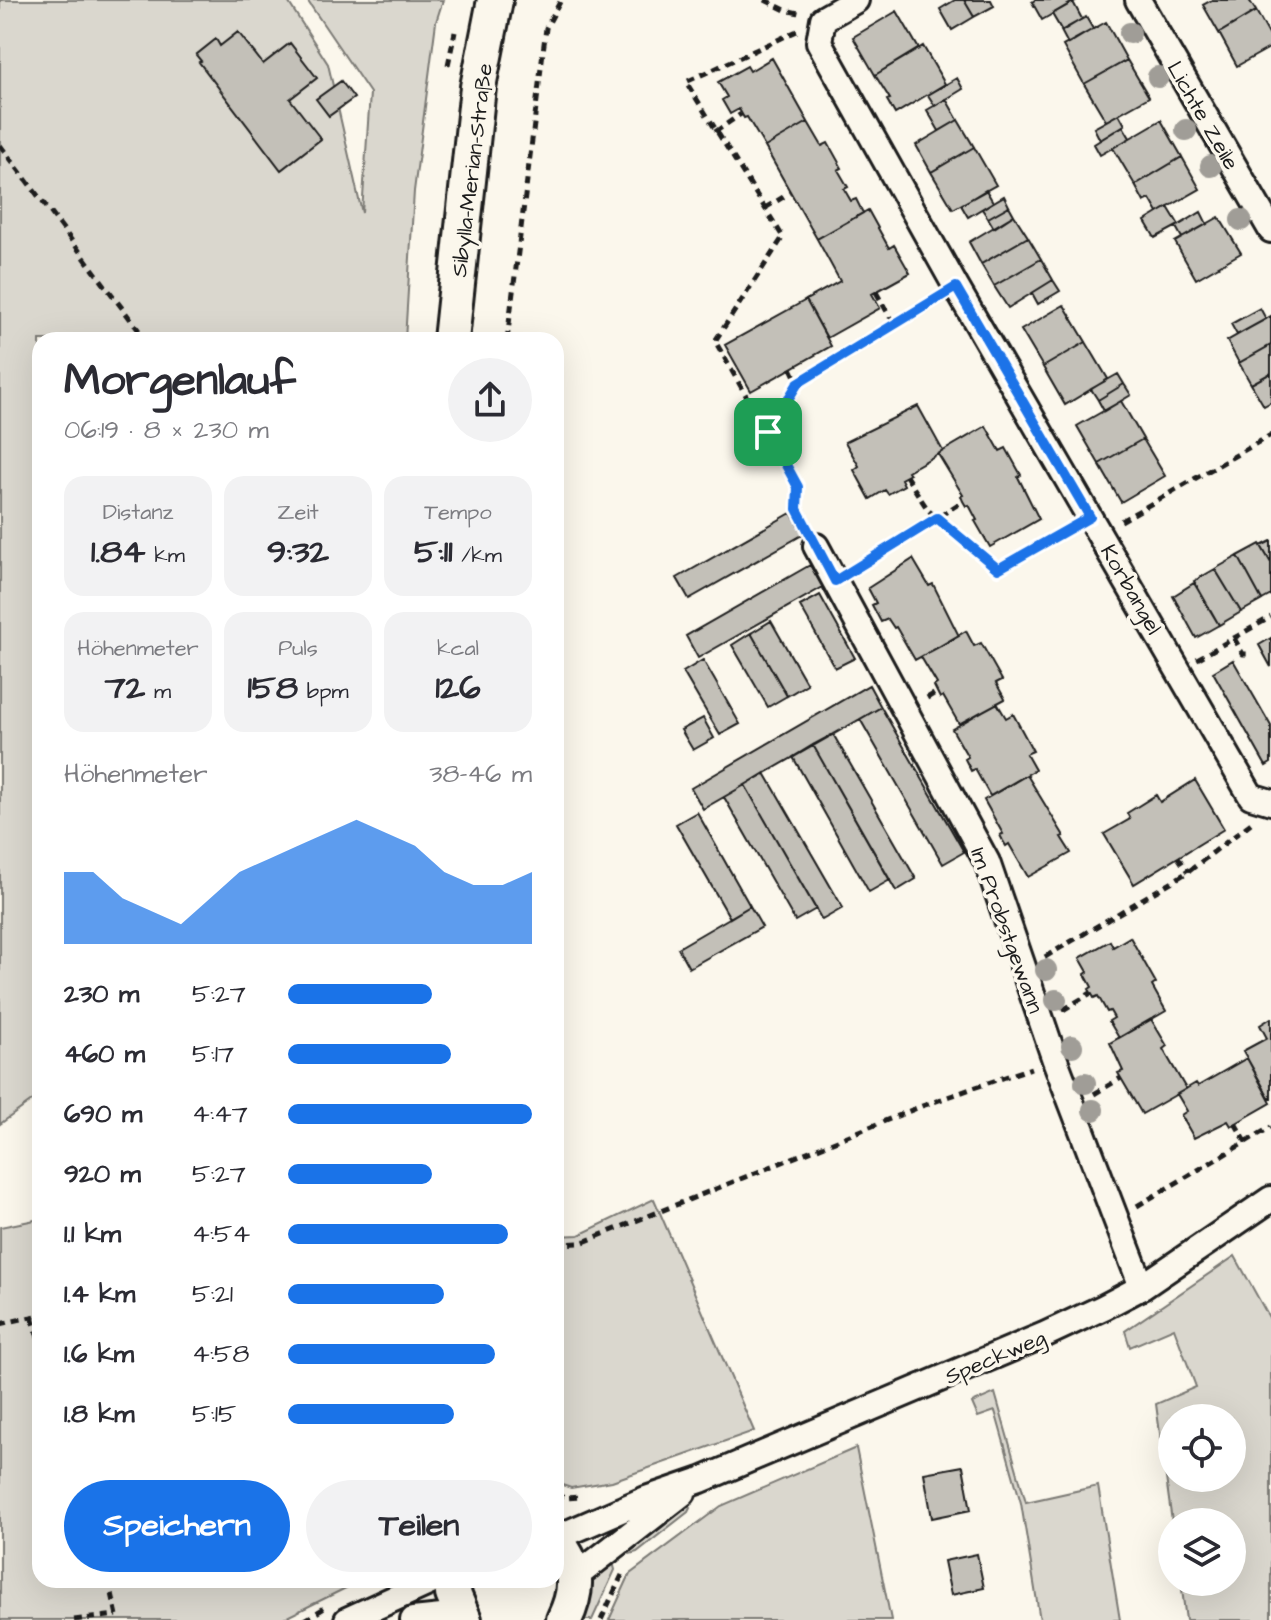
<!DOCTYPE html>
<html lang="de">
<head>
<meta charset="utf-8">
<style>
  body { margin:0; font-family:"Architects Daughter",sans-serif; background:#f2f2f3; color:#2b2b33; height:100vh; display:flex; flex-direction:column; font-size:30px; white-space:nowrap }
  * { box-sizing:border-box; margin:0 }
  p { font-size:26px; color:#7c7c81 }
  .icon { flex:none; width:44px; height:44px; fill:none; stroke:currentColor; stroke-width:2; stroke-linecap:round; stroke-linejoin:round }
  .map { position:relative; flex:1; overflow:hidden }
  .sheet { position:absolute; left:32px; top:332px; width:532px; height:1256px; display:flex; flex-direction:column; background:#fff; border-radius:24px; box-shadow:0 8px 32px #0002 }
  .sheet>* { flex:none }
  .tools { position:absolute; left:1158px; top:1404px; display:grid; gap:16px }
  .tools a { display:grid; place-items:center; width:88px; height:88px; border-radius:50%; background:#fff; box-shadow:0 8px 32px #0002; font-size:40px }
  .pin { position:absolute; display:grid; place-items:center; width:68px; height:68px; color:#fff; margin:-34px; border-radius:16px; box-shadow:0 4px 12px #0006 }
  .round { display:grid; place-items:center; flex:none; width:84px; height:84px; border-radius:42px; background:#f2f2f3 }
  .summary { display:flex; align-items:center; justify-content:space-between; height:136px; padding:0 32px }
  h1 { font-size:44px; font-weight:700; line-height:60px }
  .metrics { display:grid; grid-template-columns:repeat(3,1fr); gap:12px; height:136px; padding:8px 32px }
  .metrics div { display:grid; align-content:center; border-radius:20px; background:#f2f2f3; text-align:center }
  .metrics b { font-size:34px; font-weight:700 }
  .metrics small { font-size:22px; font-weight:400 }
  .metrics p { font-size:22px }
  .chart { height:224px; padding:16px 32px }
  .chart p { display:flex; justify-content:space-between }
  .chart svg { width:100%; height:144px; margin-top:8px; fill:#1a73e8; opacity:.7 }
  .cta { display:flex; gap:16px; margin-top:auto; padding:16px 32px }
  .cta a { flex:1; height:92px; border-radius:48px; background:#1a73e8; color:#fff; font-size:32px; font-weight:700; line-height:92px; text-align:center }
  .cta a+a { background:#f2f2f3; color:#2b2b33 }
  ul { padding:0 32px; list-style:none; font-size:26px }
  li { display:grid; grid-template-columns:128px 96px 1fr; align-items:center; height:60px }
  li i { height:20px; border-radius:10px; background:#1a73e8 }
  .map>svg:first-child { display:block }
</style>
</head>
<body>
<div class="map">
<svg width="1271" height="1620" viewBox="0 0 1271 1620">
  <rect width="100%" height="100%" fill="#fbf7ec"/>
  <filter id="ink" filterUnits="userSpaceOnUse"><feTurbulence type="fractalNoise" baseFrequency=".0125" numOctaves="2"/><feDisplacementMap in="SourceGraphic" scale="16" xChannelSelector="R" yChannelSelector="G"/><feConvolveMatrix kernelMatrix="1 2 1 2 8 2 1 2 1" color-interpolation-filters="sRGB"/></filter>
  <g filter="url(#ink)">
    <path fill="#dad7ce" stroke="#7b7a75" stroke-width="2" fill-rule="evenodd" d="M0,0H287L328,64L362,213L370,93L307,0H443L436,22L414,191L405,340H40V1095L0,1124Z
      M654,1199L754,1431L612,1481L571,1488L556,1483V1236L579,1235Z
      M40,1219V1580H362L281,1620H0V1227Z
      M1235,1256L1271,1321V1620H1186L1181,1582H1232V1522H1172L1156,1404L1196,1387L1174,1328L1130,1347L1125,1331ZM1172,1418H1232V1478H1172Z
      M995,1393L1026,1502L1098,1486L1120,1620H1040L1021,1503L995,1411L978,1417L972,1403Z
      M856,1448L891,1620H609L630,1574L721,1506Z
      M687,1506L690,1508L688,1512L637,1552L630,1554L624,1548Z
      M612,1558L615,1570L592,1620H578C587,1592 588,1578 612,1558Z"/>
    <path fill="#c3c0b8" stroke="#1c1c1c" stroke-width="2" d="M955,0H964L974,17L952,30L940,9Z
      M964,0H991L994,6L974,17Z
      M1035,0H1077L1042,20L1032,2Z
      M1212,0H1249L1256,11L1219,33L1203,5Z
      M1073,2L1082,19L1062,31L1052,14Z
      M897,11L919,49L875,75L853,37Z
      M1256,11L1271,38V47L1237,66L1219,33Z
      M1086,17L1093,29L1068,44L1061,31Z
      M1106,22L1127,60L1084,84L1063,46Z
      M238,32L263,64L290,43L317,78L290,99L321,139L281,170L199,62L201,61L196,55L216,39L220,46Z
      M923,46L945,84L895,114L887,100L890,99L875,75Z
      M772,58L808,122L765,147L747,117L744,118L739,109L730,114L722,100L727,97L718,82L747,66L750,71Z
      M1127,60L1149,97L1106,121L1084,84Z
      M957,78L963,89L935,106L928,95Z
      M341,81L354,98L329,116L316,99Z
      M946,99L958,120L939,131L927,110Z
      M1119,114L1125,125L1100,140L1094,128Z
      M958,120L974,147L931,172L916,145Z
      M1161,120L1182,157L1135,185L1113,148Z
      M808,122L822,146L828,143L842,168L838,170L848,187L844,189L851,201L856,199L863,213L817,239L765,147Z
      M1123,126L1130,138L1100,155L1094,144Z
      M974,147L996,185L953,209L931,172Z
      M1182,157L1200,189L1158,213L1150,199L1144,202L1135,185Z
      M986,190L993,202L968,217L961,205Z
      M1004,196L1009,206L988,218L982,209Z
      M1009,206L1014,215L994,228L988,218Z
      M1168,207L1179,225L1155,238L1145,221Z
      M868,210L889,248L894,245L910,273L872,294L880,308L827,338L806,300L840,281L817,239Z
      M1201,212L1207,224L1182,238L1176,227Z
      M1014,215L1028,237L981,264L969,242Z
      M1219,217L1241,253L1196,279L1175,242Z
      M1028,237L1041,259L994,286L981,264Z
      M1041,259L1053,280L1008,308L994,286Z
      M1053,280L1060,291L1038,304L1032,293Z
      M806,300L831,346L751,391L725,345Z
      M1064,305L1086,342L1043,367L1021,330Z
      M1260,308L1266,319L1237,335L1231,324Z
      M1271,316V345L1239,363L1227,341Z
      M1086,342L1108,379L1065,405L1043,367Z
      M1271,345V373L1251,384L1239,363Z
      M1271,373V402L1264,406L1251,384Z
      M1118,374L1124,384L1098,400L1091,389Z
      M1124,384L1131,395L1104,411L1098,400Z
      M1121,401L1143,439L1099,464L1077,426Z
      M918,406L943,451L908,471L910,474L901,479L904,485L888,494L885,490L870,499L854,470L859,466L845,442Z
      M986,426L1000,451L1006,448L1021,475L1018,477L1039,519L990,547L975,521L977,520L969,505L966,506L963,501L961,496L963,495L938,454Z
      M1143,439L1165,476L1121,502L1099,464Z
      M791,513L804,534L689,599L677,578Z
      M1271,541V563L1261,546Z
      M1260,544L1271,563V595L1262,600L1238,556Z
      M1238,556L1262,600L1241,612L1215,569Z
      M913,559L929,586L933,584L959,636L915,660L896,627L894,628L888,619L881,622L872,605L876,603L868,588Z
      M810,565L823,587L698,658L686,636Z
      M1215,569L1241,612L1219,625L1194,581Z
      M1194,583L1219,625L1196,638L1173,596Z
      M820,595L855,658L835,668L800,606Z
      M771,621L807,684L787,696L751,633Z
      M966,631L974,646L981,643L1002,680L996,683L1005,699L959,724L943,696L940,698L934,686L937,684L921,657Z
      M751,633L787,696L768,707L732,645Z
      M1271,638V667L1259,645Z
      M703,660L740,724L720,735L683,672Z
      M1233,660L1271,726V763L1266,766L1213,672Z
      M869,685L881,707L703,809L691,788Z
      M997,703L1006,718L1013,714L1033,751L1026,754L1035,770L990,796L975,769L971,771L965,759L968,757L952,729Z
      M881,707L964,852L943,864L860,719Z
      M703,718L714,738L693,750L681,730Z
      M833,734L916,879L896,891L813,745Z
      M813,745L890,880L869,892L793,757Z
      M765,773L843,908L822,920L745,785Z
      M1027,775L1064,836L1061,837L1071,853L1028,877L1009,844L1006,846L1003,841L1000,835L1003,834L984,800Z
      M1195,780L1224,829L1134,884L1104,834L1130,819L1127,813L1156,795L1160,802Z
      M745,785L816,909L795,921L724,797Z
      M697,812L750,906L730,918L676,824Z
      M750,906L762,927L689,968L678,948Z
      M1130,937L1156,983L1152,986L1166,1011L1119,1038L1109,1021L1114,1018L1110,1011L1107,1012L1098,996L1094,998L1089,989L1092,987L1085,974L1088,972L1080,958L1110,941L1113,947Z
      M1271,1018V1099H1270L1243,1051L1267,1038L1260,1025Z
      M1151,1019L1167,1046L1163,1049L1186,1089L1142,1114L1118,1073L1123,1071L1110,1043Z
      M1247,1058L1271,1103L1231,1126L1228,1121L1194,1138L1181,1115L1187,1111L1177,1094L1196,1083L1198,1086Z
      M963,1466L971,1510L932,1518L924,1473Z
      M977,1554L984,1588L951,1595L944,1561Z"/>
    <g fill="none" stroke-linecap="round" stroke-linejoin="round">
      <g stroke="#1c1c1c" stroke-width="30">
        <path id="minor" d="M856,0L823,19L819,42L956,287L1251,796L1271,802
          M1138,0L1271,230
          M816,546L987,862L1055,1060L1142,1287
          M556,1538L646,1499L701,1480L1044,1335L1104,1307L1142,1287L1271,1199
          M575,1577L683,1493
          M347,1620L435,1580
          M413,1620L461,1615"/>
      </g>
      <g stroke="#1c1c1c" stroke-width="40">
        <path id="secondary" d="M451,340L478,87L495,0
          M556,1541C578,1568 579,1589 564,1620
          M454,1580L453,1594L464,1620"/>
      </g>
      <path stroke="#1c1c1c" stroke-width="5" stroke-dasharray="8 6" stroke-linecap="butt" d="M765,0L785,10L799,13
        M797,31L686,82L783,237L715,341L798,487L797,509L806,526
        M448,65L455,32
        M715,132L741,114
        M0,145L146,340
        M765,208L790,193
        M876,292L894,324
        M507,340L546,28L561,0
        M791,368L798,383
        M768,432L798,383L935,300
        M906,476L928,510L937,518L963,501
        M1121,521L1271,435
        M854,569L937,518L998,569L1068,529
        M1234,638L1243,654H1247
        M1197,659L1271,617
        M927,698L937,692
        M1178,857L1188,872
        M1045,957L1188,872L1251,823
        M1063,1010L1091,993
        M1094,1094L1121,1078
        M1235,1123L1246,1142
        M1137,1206L1271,1127
        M556,1244L581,1243L922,1106L1031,1068
        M32,1317L40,1344
        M0,1324L40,1315
        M556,1494L564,1498L582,1497
        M109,1580L118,1620
        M74,1620L117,1615
        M305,1620L326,1607
        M601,1620L622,1575"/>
      <use href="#minor" stroke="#fbf7ec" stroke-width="24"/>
      <use href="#secondary" stroke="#fbf7ec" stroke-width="34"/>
    </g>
    <g fill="#a09d97">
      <circle cx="1130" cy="33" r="11"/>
      <circle cx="1158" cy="77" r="11"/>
      <circle cx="1186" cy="130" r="11"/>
      <circle cx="1211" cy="166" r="11"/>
      <circle cx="1241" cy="220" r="11"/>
      <circle cx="1046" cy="970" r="11"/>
      <circle cx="1056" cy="1000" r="11"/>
      <circle cx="1072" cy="1046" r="11"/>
      <circle cx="1085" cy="1083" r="11"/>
      <circle cx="1093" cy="1110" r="11"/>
    </g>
  </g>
  <g fill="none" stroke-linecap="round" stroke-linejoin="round" filter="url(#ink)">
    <g stroke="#fff" stroke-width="16">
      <path id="route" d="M956,287L1090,517L998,569L937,518L835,581L797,509L798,487L768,432L798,383Z"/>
    </g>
    <use href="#route" stroke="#1a73e8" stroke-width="10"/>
  </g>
  <g text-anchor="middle" stroke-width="7" stroke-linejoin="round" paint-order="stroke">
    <g font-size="22" fill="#1c1c1c" stroke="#fbf7ec">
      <text transform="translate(1204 115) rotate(60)" y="8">Lichte Zeile</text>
      <text transform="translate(471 170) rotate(-83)" y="8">Sibylla-Merian-Straße</text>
      <text transform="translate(1132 589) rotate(60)" y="8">Korbangel</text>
      <text transform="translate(1008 930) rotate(70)" y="8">Im Probstgewann</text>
      <text transform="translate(995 1356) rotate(-23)" y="8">Speckweg</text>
    </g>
  </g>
</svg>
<div class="tools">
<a><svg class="icon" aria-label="locate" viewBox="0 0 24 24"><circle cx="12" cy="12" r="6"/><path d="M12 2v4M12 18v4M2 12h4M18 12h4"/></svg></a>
<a><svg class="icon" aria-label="layers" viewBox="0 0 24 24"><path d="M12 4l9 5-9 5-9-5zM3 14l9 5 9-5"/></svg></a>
</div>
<div class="pin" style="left:768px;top:432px;background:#1e9e55"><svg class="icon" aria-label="arrive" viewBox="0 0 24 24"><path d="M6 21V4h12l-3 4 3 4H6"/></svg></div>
<section class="sheet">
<div class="summary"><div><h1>Morgenlauf</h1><p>06:19 · 8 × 230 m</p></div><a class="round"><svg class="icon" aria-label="share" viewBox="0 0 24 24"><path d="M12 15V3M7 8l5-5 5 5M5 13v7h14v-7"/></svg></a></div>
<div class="metrics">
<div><p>Distanz</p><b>1.84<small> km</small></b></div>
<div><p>Zeit</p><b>9:32</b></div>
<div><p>Tempo</p><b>5:11<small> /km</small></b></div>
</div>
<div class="metrics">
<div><p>Höhenmeter</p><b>72<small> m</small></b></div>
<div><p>Puls</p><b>158<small> bpm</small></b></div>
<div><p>kcal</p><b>126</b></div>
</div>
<div class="chart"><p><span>Höhenmeter</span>38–46 m</p>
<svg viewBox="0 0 160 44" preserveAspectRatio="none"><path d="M0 44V22L10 22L20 30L30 34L40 38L50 30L60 22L70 18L80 14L90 10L100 6L110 10L120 14L130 22L140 26L150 26L160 22V44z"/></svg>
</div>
<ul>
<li><b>230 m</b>5:27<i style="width:59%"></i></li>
<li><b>460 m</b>5:17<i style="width:67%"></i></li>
<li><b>690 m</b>4:47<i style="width:100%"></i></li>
<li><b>920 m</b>5:27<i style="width:59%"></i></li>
<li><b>1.1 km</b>4:54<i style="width:90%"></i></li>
<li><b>1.4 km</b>5:21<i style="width:64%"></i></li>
<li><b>1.6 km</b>4:58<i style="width:85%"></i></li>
<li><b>1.8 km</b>5:15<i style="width:68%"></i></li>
</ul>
<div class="cta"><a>Speichern</a><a>Teilen</a></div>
</section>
</div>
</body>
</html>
